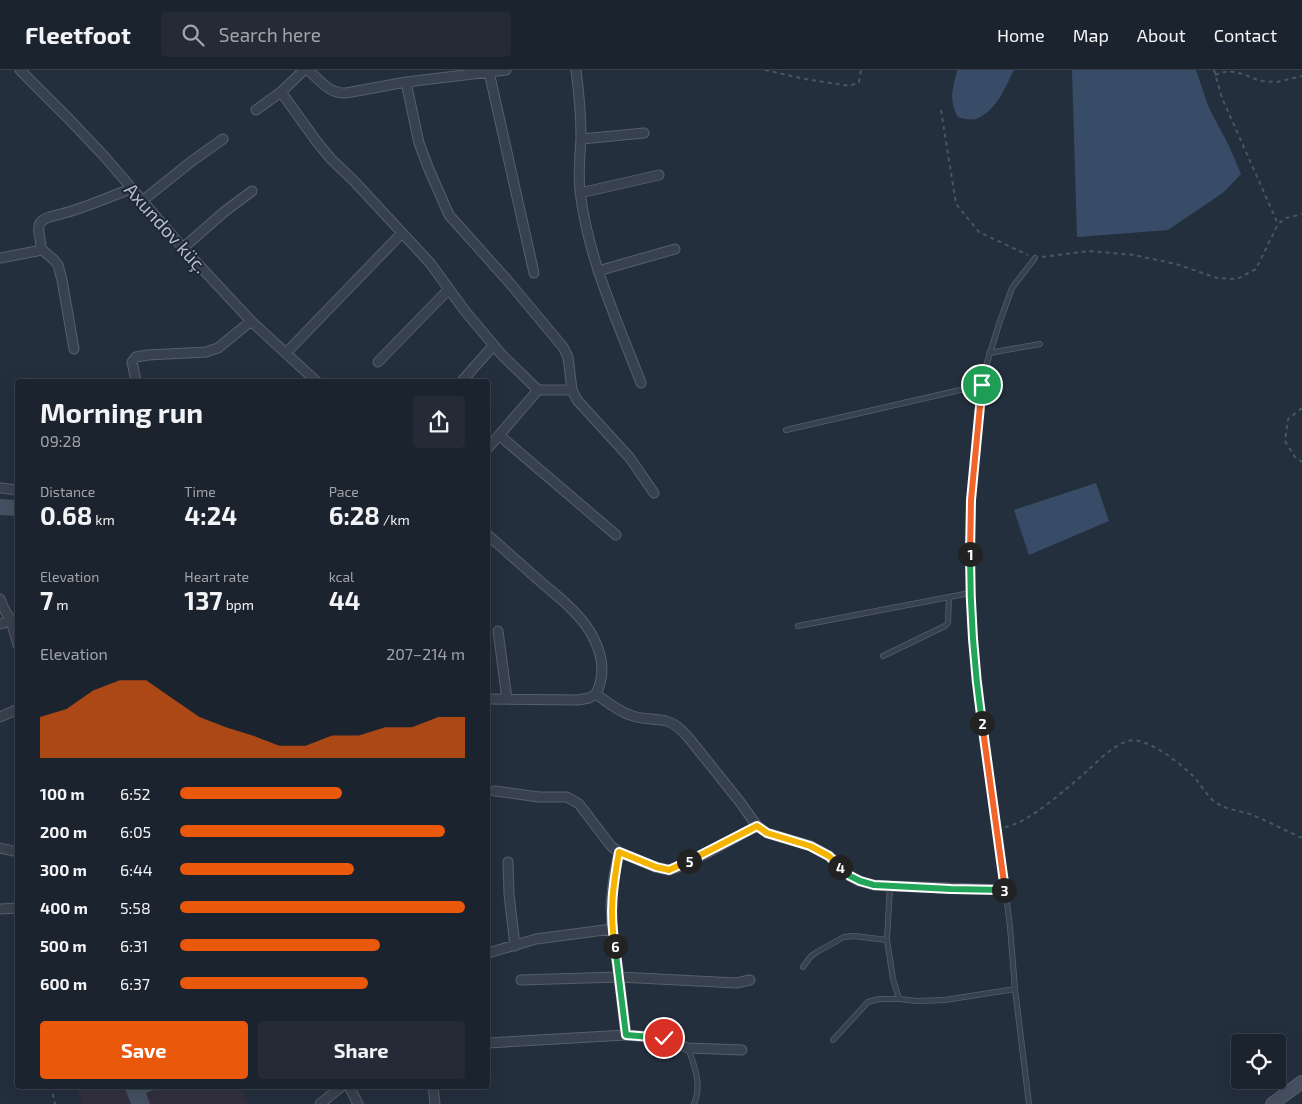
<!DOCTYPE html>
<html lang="en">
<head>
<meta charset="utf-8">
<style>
  body { margin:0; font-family:"Exo 2",sans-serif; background:#242b36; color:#f1f3f6; height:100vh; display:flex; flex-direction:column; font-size:19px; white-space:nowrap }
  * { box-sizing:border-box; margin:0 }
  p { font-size:16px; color:#a0a4aa }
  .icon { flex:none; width:28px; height:28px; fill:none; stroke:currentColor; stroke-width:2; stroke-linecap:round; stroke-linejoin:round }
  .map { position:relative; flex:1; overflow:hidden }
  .side { position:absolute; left:15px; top:309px; width:475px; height:710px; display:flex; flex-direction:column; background:#1b232e; border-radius:5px; box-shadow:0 5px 20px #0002,0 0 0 1px #39404a }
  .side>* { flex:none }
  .tools { position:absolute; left:1231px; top:964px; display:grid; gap:10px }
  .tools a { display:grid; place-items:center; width:55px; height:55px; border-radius:5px; background:#1b232e; box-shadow:0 5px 20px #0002,0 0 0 1px #39404a; font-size:25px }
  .pin { position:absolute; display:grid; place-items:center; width:42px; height:42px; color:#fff; margin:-21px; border:2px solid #fff; border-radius:50%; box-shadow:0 1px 5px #0007 }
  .km { position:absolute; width:25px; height:25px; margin:-12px; border-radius:50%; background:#222; color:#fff; font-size:14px; line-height:25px; text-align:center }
  .round { display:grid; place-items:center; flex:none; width:52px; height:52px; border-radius:5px; background:#242b36 }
  .overview { display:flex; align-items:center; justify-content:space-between; height:85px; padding:0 25px }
  h1 { font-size:28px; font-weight:700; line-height:38px }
  .figures { display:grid; grid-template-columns:repeat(3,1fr); gap:8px; height:85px; padding:5px 25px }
  .figures div { display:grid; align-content:center }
  .figures b { font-size:25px; font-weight:700 }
  .figures small { font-size:14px; font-weight:400 }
  .figures p { font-size:14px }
  .chart { height:140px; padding:10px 25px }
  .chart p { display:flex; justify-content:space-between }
  .chart svg { width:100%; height:90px; margin-top:5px; fill:#ea580c; opacity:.7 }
  .button { display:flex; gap:10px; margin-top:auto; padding:10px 25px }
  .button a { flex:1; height:58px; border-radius:5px; background:#ea580c; color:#fff; font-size:20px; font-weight:700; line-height:58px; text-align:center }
  .button a+a { background:#242b36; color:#f1f3f6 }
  ul { padding:0 25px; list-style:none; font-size:16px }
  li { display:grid; grid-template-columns:80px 60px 1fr; align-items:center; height:38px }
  li i { height:12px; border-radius:6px; background:#ea580c }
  header { display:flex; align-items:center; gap:30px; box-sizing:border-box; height:70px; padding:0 25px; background:#1b232e; border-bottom:1px solid #39404a }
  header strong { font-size:24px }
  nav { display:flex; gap:28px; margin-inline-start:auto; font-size:18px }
  .search { width:350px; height:45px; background:#242b36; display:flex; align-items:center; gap:12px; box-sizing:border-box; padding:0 18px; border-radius:5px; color:#a0a4aa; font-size:19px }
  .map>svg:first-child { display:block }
</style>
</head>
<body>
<header>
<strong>Fleetfoot</strong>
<div class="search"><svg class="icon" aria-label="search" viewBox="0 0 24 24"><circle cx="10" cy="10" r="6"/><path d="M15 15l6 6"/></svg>Search here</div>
<nav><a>Home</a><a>Map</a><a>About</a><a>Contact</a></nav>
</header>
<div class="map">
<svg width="1302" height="1034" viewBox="0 0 1302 1034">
  <rect width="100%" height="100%" fill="#242f3e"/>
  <path fill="#32303f" d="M76,1016H241L249,1034H82Z"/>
  <path fill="#394c67" d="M957,0H1014C1006,16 996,41 978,48C972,51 964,49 958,47C948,29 953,19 957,0Z
    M1072,0H1196L1209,38L1229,76L1241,104L1224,122L1168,160L1077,167Z
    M1096,413L1109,451L1029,485L1014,440Z"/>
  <path fill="#455162" d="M0,429L18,430L17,446L0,445Z
    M124,1016H162V1017L146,1023L150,1034H131Z"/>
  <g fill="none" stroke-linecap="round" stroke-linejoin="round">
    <g stroke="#565f6c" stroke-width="6">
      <path id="lane" d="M989,283L1040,274
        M786,360L982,315
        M798,556L970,523
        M883,586L945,556L948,553L949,527
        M890,816L887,870L893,909L899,929
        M803,897L811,886L817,882L844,867L854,866L887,870
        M833,970L868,932L879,929H899L917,931L945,930L1015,919
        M688,978C695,997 702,1015 694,1034
        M1029,1034L1015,919L1010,857L998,759L980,640L970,523L971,431L983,306L999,254L1012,218L1035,188"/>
    </g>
    <g stroke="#565f6c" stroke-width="11">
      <path id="street" d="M20,0L67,47L104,86L183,178L251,251L316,311
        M304,0L281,22L317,72L331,89L354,111L430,193L465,241L502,285L538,320H572
        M308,0C320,10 329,24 346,23L406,12L506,0
        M576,0C579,23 581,45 581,68C580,87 578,103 580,121C588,189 617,250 641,313
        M489,2L534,203
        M406,12L419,73L428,97L449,145L508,211L563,277L568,287L572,320L577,330L630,388L654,423
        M256,40L281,22
        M581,69L644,63
        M580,123L659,105
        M142,131L192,91L223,69
        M183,178L224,142L252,121
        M41,179L53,189L58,195L62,210L74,279
        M0,188L37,181L41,179C42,171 36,160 40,153C44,147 55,146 61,144C85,138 108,127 131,119
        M598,201L675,179
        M286,283L402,163
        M378,292L449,219
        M136,311L132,292L136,287L148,285L206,282L218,278L251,251
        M462,311L493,276
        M499,365L616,465
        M488,378L538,320
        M0,418L18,420
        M488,465C506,481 524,497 542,513C561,529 584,547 594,569C603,587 605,606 596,624
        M0,529C4,538 7,549 16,552
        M0,554L11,551L18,575
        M498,561L507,629
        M596,624C607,632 618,641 630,645C642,650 654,648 666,651C675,653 682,660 688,667L740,732L757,756L767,763L811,776L829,786L850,806L859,811L874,815L890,816L1005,820
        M488,629L578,630L589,628L596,624
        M0,647L18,639
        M495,721L539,727H567L579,734L611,776L619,782L655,797L669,800L678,797L709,782L757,756
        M0,778L18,782
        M619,782L614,806L611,834L612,859L619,907L626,965
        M508,792L509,824L515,876
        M0,839L18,838
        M488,883L536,869L612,859
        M521,910L619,907L736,913L750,910
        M488,973L626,965L664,968L688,978L742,980
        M349,1016L358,1034
        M433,1016L435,1034
        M320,1034L342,1016"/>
    </g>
    <g stroke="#565f6c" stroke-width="14">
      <path id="secondary" d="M1272,1034L1302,1012"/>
    </g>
    <path stroke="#44595c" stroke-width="2" stroke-dasharray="4 4" stroke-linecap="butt" d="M765,0L805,9L850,16L859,12L861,0
      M1214,0L1222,28L1278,154
      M1215,5L1228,1L1243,4L1260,11L1277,12L1302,6
      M941,40L956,134L979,162L1028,185
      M1042,187L1089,181L1134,185L1176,194L1217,208L1237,209L1256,199L1278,154L1286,148L1302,144
      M1302,338L1288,349L1285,371L1295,387L1302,392
      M1005,757C1029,753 1066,719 1086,702C1098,691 1112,676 1128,671C1145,665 1181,694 1193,706C1201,714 1206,725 1215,732C1225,739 1235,740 1247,743C1266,750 1284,760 1302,768
      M51,1016L55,1034"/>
    <use href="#lane" stroke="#38414e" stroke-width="4.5"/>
    <use href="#street" stroke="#38414e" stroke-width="9"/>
    <use href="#secondary" stroke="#465061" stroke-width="12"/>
  </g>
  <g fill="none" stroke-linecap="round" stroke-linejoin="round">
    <g stroke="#fff" stroke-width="10">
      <path id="split-1" d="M970,484L971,430L982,315"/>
    </g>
    <g stroke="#fff" stroke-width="10">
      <path id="split-2" d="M970,484C970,540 974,597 982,653"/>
    </g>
    <g stroke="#fff" stroke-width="10">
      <path id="split-3" d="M982,653L1005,820H1004"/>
    </g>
    <g stroke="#fff" stroke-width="10">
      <path id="split-4" d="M840,797L850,806L860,811L874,815L951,819L1004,820"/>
    </g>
    <g stroke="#fff" stroke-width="10">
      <path id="split-5" d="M689,791L757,756L767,763L810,776L829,786L840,797"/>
    </g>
    <g stroke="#fff" stroke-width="10">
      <path id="split-6" d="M615,876C609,842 613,816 619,782L656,797L669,800L689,791"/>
    </g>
    <g stroke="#fff" stroke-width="10">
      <path id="split-7" d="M615,876L626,965L664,968"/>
    </g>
    <use href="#split-1" stroke="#f0652b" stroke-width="6"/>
    <use href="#split-2" stroke="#22a559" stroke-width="6"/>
    <use href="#split-3" stroke="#f0652b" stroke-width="6"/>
    <use href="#split-4" stroke="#22a559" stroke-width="6"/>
    <use href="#split-5" stroke="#f5b400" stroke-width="6"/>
    <use href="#split-6" stroke="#f5b400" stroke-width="6"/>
    <use href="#split-7" stroke="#22a559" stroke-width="6"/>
  </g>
  <g text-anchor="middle" stroke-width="4" stroke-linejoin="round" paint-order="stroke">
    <g font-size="19" fill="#b4bcc9" stroke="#1d2633">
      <text transform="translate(166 158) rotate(48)" y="7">Axundov küç.</text>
    </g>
  </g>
</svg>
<div class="tools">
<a><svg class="icon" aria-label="locate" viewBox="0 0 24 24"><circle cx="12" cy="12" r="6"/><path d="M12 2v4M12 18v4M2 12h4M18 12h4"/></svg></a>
</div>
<div class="pin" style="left:982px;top:315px;background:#1e9e55"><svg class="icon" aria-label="arrive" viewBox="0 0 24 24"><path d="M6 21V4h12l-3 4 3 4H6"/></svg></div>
<div class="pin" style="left:664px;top:968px;background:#d93025"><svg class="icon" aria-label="check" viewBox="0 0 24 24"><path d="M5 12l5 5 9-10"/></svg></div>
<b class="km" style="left:970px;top:484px">1</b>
<b class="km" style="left:982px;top:653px">2</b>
<b class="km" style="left:1004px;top:820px">3</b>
<b class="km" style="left:840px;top:797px">4</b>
<b class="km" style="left:689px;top:791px">5</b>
<b class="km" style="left:615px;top:876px">6</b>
<section class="side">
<div class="overview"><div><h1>Morning run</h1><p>09:28</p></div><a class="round"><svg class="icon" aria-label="share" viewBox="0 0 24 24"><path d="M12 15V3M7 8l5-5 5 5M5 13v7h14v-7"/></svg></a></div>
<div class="figures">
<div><p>Distance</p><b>0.68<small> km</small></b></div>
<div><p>Time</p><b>4:24</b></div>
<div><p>Pace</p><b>6:28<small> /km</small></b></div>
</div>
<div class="figures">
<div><p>Elevation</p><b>7<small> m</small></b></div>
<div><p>Heart rate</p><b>137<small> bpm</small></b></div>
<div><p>kcal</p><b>44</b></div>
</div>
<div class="chart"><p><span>Elevation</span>207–214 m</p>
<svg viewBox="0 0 160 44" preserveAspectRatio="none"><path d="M0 44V24L10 20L20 11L30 6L40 6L50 15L60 24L70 29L80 33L90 38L100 38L110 33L120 33L130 29L140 29L150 24L160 24V44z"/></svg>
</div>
<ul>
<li><b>100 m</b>6:52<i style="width:57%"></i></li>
<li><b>200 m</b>6:05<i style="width:93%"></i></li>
<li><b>300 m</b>6:44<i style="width:61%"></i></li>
<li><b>400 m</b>5:58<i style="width:100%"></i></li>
<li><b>500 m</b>6:31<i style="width:70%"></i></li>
<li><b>600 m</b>6:37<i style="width:66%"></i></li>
</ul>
<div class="button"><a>Save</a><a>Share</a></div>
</section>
</div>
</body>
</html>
